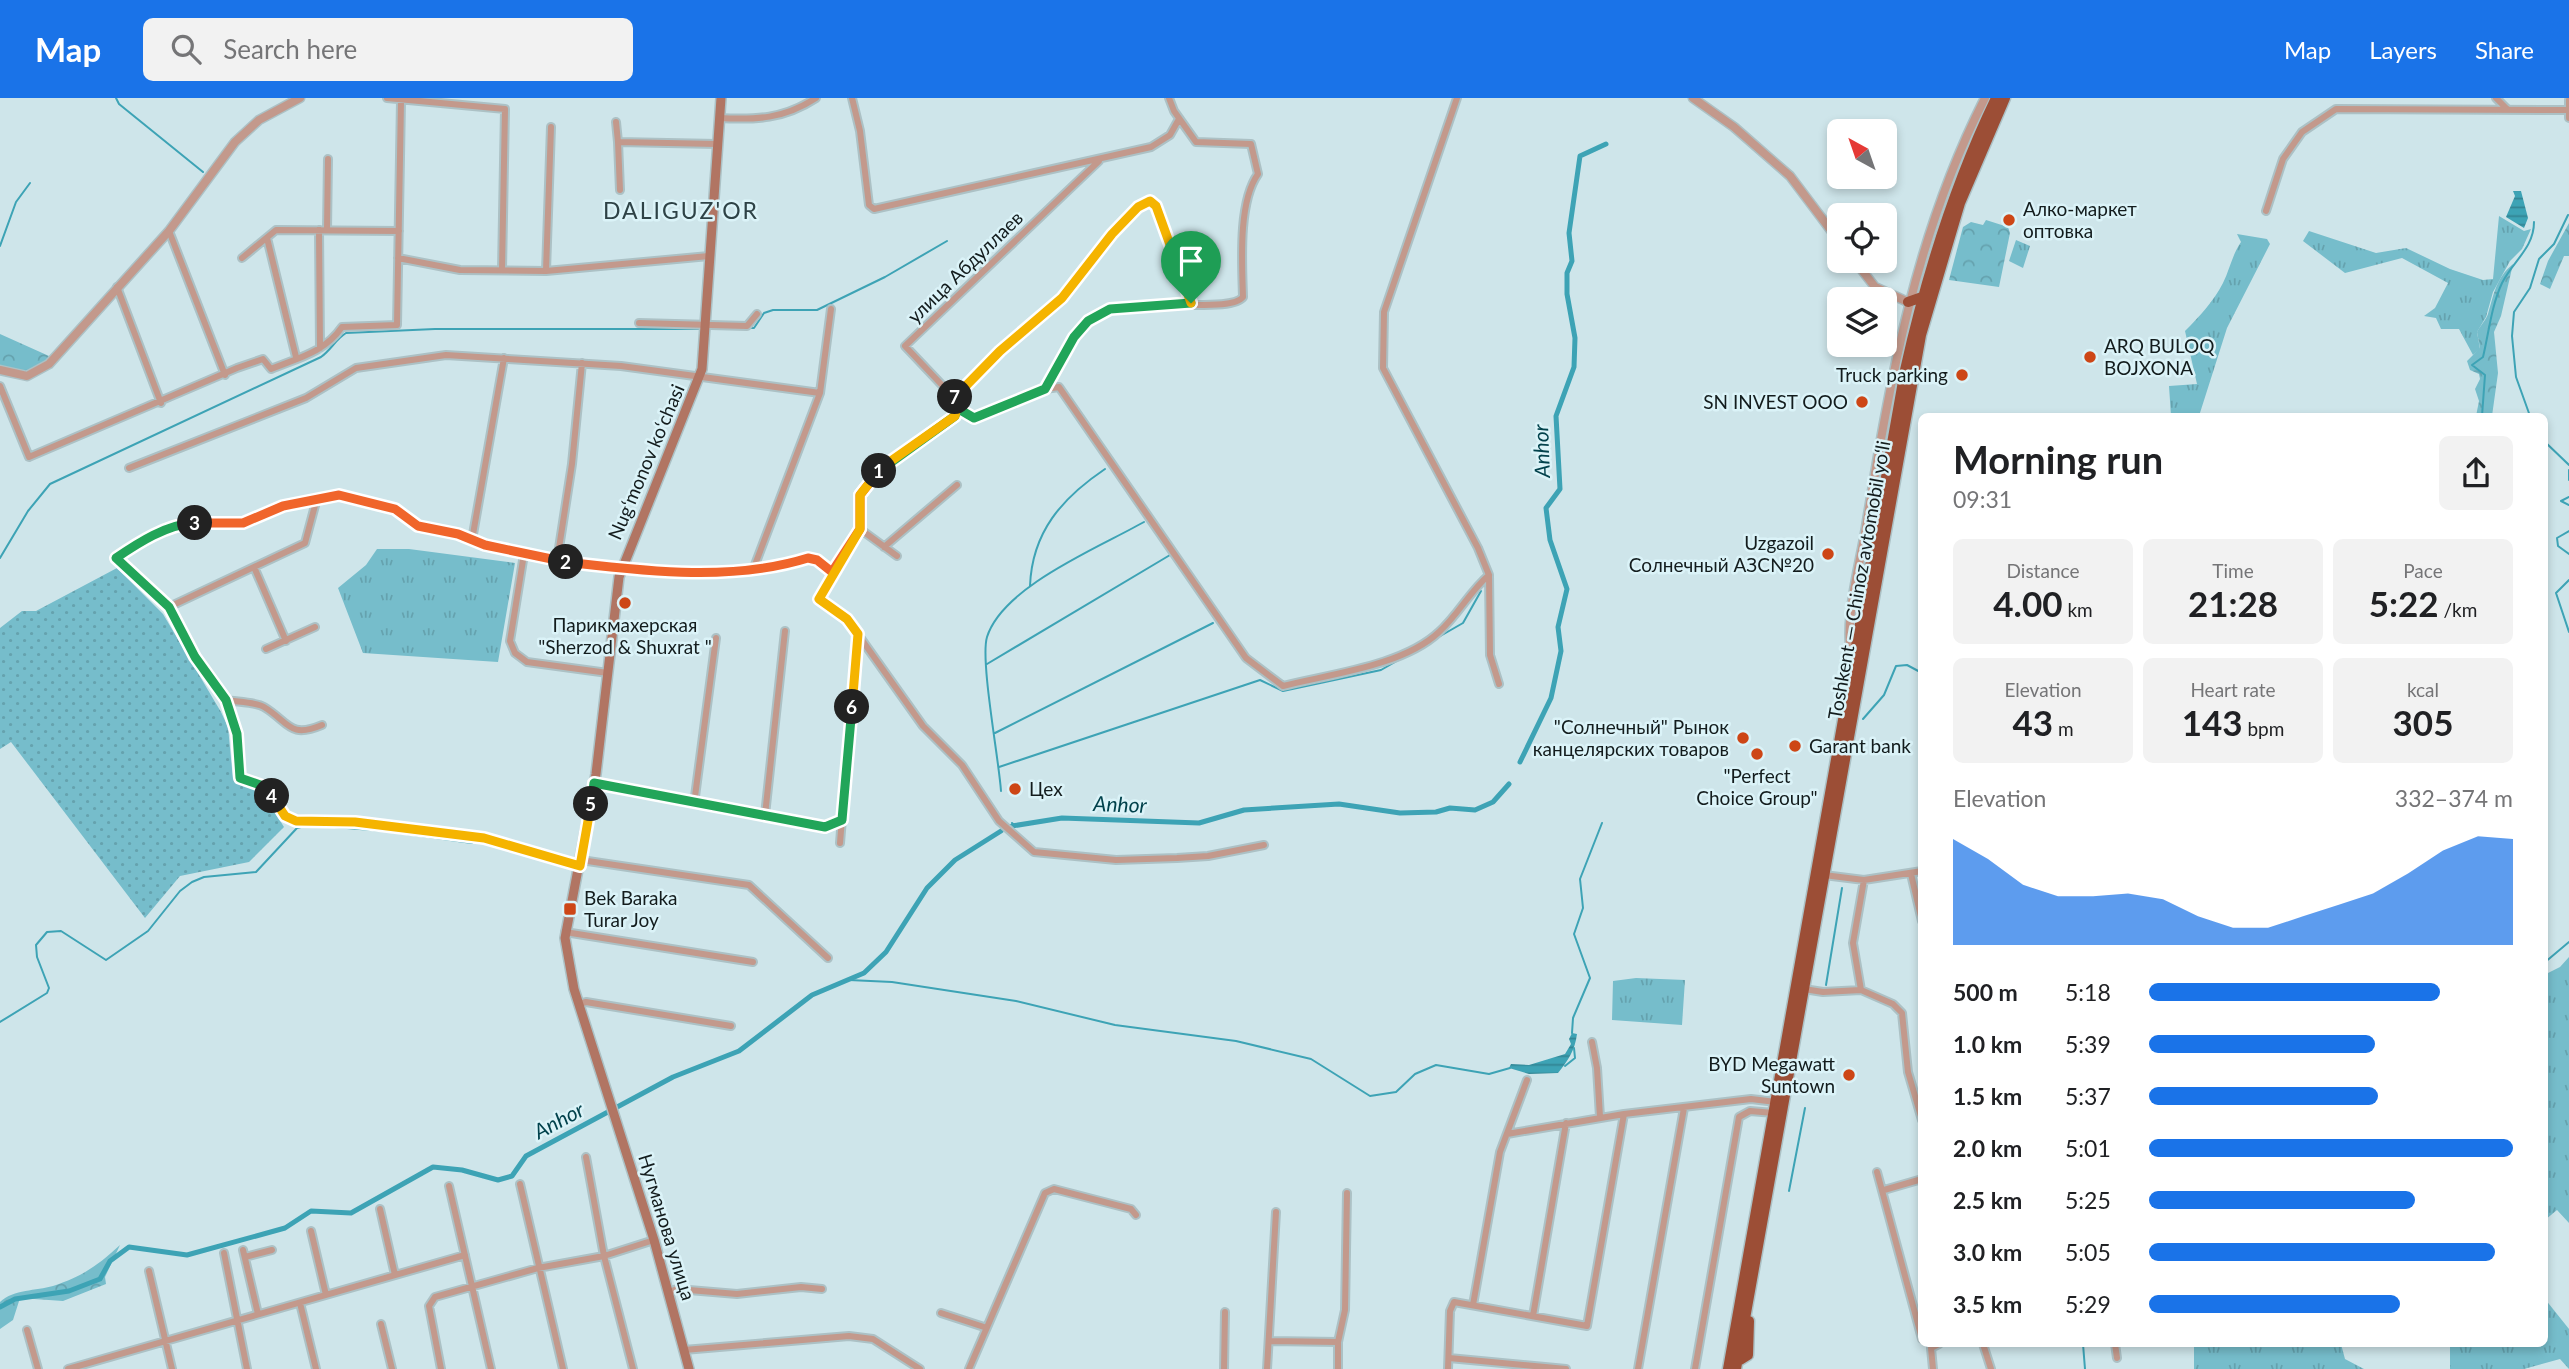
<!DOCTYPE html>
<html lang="en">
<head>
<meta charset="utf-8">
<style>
  body { margin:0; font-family:Lato,sans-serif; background:#f2f2f2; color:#202124; height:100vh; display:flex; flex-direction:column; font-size:26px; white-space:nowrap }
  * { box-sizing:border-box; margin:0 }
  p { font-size:23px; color:#757577 }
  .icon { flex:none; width:38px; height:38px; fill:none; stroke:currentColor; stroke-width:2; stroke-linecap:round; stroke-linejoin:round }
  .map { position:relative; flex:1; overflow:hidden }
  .panel { position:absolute; left:1918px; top:315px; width:630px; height:934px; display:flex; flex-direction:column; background:#fff; border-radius:10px; box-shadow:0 4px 10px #0003 }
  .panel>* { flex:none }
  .needle { width:46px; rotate:320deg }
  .buttons { position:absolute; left:1827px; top:21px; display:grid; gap:14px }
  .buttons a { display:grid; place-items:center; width:70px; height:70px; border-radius:10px; background:#fff; box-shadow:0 4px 10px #0003; font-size:35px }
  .pin { position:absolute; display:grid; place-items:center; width:60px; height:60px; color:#fff; margin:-72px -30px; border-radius:50% 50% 50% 0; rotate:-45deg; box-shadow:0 0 7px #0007 }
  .pin .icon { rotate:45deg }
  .km { position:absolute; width:35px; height:35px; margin:-18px; border-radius:50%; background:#222; color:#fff; font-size:19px; line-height:35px; text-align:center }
  .round { display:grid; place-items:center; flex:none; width:74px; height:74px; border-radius:10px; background:#f2f2f2 }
  .headline { display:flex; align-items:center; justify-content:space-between; height:119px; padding:0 35px }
  h1 { font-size:38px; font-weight:700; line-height:52px }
  .figures { display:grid; grid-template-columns:repeat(3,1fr); gap:10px; height:119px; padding:7px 35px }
  .figures div { display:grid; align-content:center; border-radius:10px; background:#f2f2f2; text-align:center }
  .figures b { font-size:35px; font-weight:700 }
  .figures small { font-size:19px; font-weight:400 }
  .figures p { font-size:19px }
  .chart { height:196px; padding:14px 35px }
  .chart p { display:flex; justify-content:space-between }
  .chart svg { width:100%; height:126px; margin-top:7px; fill:#1a73e8; opacity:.7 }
  ul { padding:0 35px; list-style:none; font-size:23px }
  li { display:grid; grid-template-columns:112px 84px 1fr; align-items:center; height:52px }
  li i { height:18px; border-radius:9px; background:#1a73e8 }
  header { display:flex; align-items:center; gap:42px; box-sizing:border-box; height:98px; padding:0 35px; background:#1a73e8; color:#fff }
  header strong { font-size:33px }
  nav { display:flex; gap:38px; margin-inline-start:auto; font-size:24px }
  .search { width:490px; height:63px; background:#f2f2f2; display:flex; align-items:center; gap:18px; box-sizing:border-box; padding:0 24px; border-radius:10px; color:#757577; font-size:26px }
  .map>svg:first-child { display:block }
</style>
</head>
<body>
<header>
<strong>Map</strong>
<div class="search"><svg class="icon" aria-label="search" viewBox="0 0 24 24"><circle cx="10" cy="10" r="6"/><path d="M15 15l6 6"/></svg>Search here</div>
<nav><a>Map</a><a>Layers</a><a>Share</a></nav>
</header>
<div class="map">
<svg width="2569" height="1271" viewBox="0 0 2569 1271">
  <defs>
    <pattern id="grass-tufts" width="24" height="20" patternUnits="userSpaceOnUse" patternTransform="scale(1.75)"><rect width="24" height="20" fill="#76bdcb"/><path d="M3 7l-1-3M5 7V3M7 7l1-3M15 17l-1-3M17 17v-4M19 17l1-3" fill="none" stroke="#65a2ae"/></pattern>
    <pattern id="forest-crowns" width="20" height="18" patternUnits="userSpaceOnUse" patternTransform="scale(1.75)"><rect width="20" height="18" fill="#76bdcb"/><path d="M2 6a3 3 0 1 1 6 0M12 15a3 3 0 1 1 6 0" fill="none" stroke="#65a2ae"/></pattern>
    <pattern id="garden-dots" width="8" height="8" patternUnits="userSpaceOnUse" patternTransform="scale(1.75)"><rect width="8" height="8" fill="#76bdcb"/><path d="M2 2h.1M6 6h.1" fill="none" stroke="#65a2ae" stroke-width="1.8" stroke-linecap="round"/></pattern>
    <pattern id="water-rules" width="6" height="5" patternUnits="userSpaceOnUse" patternTransform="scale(1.75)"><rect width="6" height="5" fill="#3da3b5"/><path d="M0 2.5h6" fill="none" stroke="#328493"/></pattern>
  </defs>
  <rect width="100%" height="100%" fill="#cee5ea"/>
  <path fill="url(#grass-tufts)" d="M2499,118L2524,133L2531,131L2522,151L2510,163L2493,194L2486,219L2477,234L2480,251L2473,257L2459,231H2441L2436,220L2424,218L2435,210L2448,185L2402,160L2345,175L2303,143L2309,133L2376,155L2406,150L2450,171L2483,182L2493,181Z
    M2237,136L2267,141L2270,146L2227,230L2199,318H2171L2169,288L2197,286L2185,233C2200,218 2213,204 2223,185C2230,171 2232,157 2241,144Z
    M2016,142L2030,148L2023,170L2009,163Z
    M377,451H409L515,465L498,564L363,555L338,490L366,467Z
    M2569,859V1125L2557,1112L2545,1122L2544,877L2560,869Z
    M1636,880L1685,882L1682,927L1612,922L1613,883Z
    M2545,1201L2569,1231V1271L2560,1261L2524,1271H2450V1246H2544Z
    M2194,1246H2341L2345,1261L2364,1271H2194Z"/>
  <path fill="url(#forest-crowns)" d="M1986,122L2008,129L2010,135L1999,189L1949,182L1963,129L1971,124L1983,127Z
    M2569,125V158H2564L2550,191L2540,186L2548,163Z
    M2513,166L2501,218L2494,234L2498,275L2492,318H2476L2479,303L2475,291L2480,281L2479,276L2470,272L2467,263L2480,250L2477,234C2480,228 2486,222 2488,216C2494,196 2496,180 2513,166Z
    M0,236L49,258L44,268L26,274L0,268Z
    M120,1147L105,1179L106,1186L63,1203L20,1200L13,1222L0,1231V1204C14,1191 36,1193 53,1188C83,1178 97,1168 120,1147Z"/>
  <path fill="url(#garden-dots)" d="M117,470L163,516L221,614L228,629L233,681L262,694L284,729L249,764L180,778L145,820L11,644L0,651V530L22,513H36Z"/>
  <path fill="url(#water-rules)" d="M2513,93H2521L2528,120L2524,130L2506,119L2515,98Z
    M1572,935L1577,936C1575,952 1568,963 1558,975L1529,976L1509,970L1511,966L1529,967L1565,956L1571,946L1569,941Z"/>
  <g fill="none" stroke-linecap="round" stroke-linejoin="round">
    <path stroke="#3da3b5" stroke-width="2" d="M116,0L119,6L203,74
      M0,148L16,104L30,85
      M749,230H754L764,215L773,212H817L885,179L947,143
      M707,231H733
      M2482,318L2485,277L2472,267L2483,259C2489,234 2491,209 2502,185C2513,163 2534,150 2534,124
      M2530,318L2516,279L2512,238L2514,214L2530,190L2539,161L2554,146L2568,117
      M2544,343L2569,367
      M2569,372V382
      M2569,399L2561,403L2569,407
      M2569,433L2557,440L2558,448L2569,456
      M0,460L28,413L50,386L321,259C331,252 336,241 346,235L435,231H702
      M2569,482L2556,495L2569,534
      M1030,488C1032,434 1062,400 1105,371
      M987,566L1170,457
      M1863,621L1884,597L1896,568L1907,567L1922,575
      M995,635L1213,525
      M999,669L1260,582L1283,593L1381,572L1463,525L1481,493
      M1001,693C999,662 980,562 987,539C1003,488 1100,449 1144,424
      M1012,725L1014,727
      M2544,865L2569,844
      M849,882L892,884L1016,903L1115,927L1236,943L1311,961L1370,998L1396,994L1415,976L1436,967L1489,976L1510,970
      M1826,887L1842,790
      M0,924L47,895L49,890L37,859L36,847L47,834L61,833L106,862L148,833L180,793L192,784L204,779L256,774L297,730L309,727L385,733L472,745
      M1572,935L1573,920L1590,880L1574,836L1583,810L1580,781L1602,725
      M1565,968L1575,960L1574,950
      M1789,1093L1805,1010
      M2083,1246L2085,1271"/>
    <path stroke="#3da3b5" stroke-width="5" d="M1520,664L1551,600L1561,553L1558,529L1567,491L1550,442L1546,410L1560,391L1556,318L1574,269L1575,240L1567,196V175L1572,163L1569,135L1580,58L1606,46
      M1012,728L1062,720L1199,725L1244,712L1339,706L1400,715L1436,714L1450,710L1475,712L1493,704L1509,686
      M0,1209L15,1201L69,1193L100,1181L110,1163L129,1149L187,1157L285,1130L311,1113L351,1115L433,1069L462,1072L498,1082L512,1078L526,1058L673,979L739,953L812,897L864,875L886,854L927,790L955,762L1001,733"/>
    <g stroke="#acc1c5" stroke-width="10">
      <path id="minor" d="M387,0L505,11L502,172
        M852,0L860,33L869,107L874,111L1151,49L1170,37L1179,21
        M1457,0L1384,214L1383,270L1478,450L1489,477L1490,557L1499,586
        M2496,0L2507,11
        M2569,2V20
        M719,20C756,22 784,21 816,0
        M616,24L618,44
        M1099,63L905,248L958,304L955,318L881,370L860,396V431L819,501L847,521L923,628L962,667L999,723L1034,754L1116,762L1177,760L1208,758L1264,747
        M620,92L618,44L717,46
        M2266,113L2283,61L2302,34L2336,11L2569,12
        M319,132L320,250
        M327,132L328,61
        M169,133L225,277
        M267,140L296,259
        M242,160L276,132L399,133
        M398,160L460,172L546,173L709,158
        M546,173L551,29
        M117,189L161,305
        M639,225L747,228L757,216
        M0,288L29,359L237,270L263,261L271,271C298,260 325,254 342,229L397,227L401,3
        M1045,291C1058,268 1068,241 1088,223C1123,193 1229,218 1243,199C1242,165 1238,104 1258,76L1251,46L1196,44L1174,13L1169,0
        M954,299L1000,253L1062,200L1112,136L1138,109L1150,103L1156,109L1191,205
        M957,310L974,320L1045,291L1059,289L1246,560L1283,588C1330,576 1403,568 1439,534C1458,517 1470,493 1489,477
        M129,370L306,300L356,270L446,257L621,268L820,295
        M860,431L897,458
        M472,442L504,260
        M884,449L957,387
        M524,456L510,543L515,555L527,564L608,575
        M557,463L572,366L582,265
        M254,469L286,543
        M753,472L820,295L831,211
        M169,509L305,445L317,400
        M266,551L315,529
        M226,602L237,636L240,680L266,689L289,721L355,724L484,740L580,767
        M322,627C289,641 289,624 264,609C256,604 236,604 226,602L195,559L169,509L116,460L137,446L182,426L243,425L283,408L339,397L395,411L417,428L458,436L485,447L557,463L633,471L709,474L753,472L808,460L817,462L832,474
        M594,686L825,728L842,722
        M694,706L716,540
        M765,717L785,533
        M840,745L857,536
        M581,762L749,787L828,860
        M1911,776L1922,823
        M1824,777L1864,782L1922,773
        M565,834L753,864
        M1804,891L1823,894L1861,892L1893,906L1902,915L1908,974L1922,1022
        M1861,892L1853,845L1864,782
        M579,906L586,904L731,928
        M1592,944L1597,970L1600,1019
        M1507,1036L1624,1016L1751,1001L1776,1004
        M586,1059L604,1158L633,1271
        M1877,1074L1922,1241
        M520,1086L563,1271
        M449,1088L491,1271
        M1884,1092L1922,1081
        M380,1111L395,1177
        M311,1133L326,1197
        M243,1152L258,1216
        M224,1155L247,1271
        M245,1159L272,1152
        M149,1173L172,1271
        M669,1194L677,1191L737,1196L801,1189L822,1191
        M300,1205L316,1271
        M1473,1207L1500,1054L1527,982
        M941,1215L984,1229
        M1533,1218L1566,1025
        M381,1226L392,1271
        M27,1232L38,1271
        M1270,1243L1338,1244
        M1983,1246L1991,1271
        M2115,1246L2117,1260
        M684,1252L849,1238L873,1241L920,1271
        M1449,1260L1566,1271
        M68,1271L465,1157
        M441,1271L429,1208L435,1199L538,1170L604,1158L654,1142
        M969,1271L1045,1095L1054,1091L1131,1111L1136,1117
        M1224,1271L1225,1214
        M1267,1271L1276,1114
        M1338,1271V1244L1345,1212L1347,1095
        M1448,1271L1450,1213L1454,1204L1587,1228L1624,1016
        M1638,1271L1684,1010
        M1695,1271L1739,1019L1750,1013L1774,1015
        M1933,1271L1931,1250L1939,1246"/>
    </g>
    <g stroke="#acc1c5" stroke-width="11">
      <path id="tertiary" d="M1693,0L1734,29L1790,78L1839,143
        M1855,163L1875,189L1908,204
        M0,272L27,278L49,266L169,133L235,44L259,22L300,0
        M1853,565C1842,527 1860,468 1866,429C1891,278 1915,138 1985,0"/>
    </g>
    <g stroke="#acc1c5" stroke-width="12">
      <path id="secondary" d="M689,1271L654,1142L574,891L565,840L596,676L619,479L702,271L721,0"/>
    </g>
    <g stroke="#acc1c5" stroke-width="13">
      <path id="trunk" d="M1908,204L1922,199
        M1733,1259L1740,1262L1748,1257L1749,1223
        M1728,1271L1905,272C1926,178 1954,87 1996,0
        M1736,1271L1921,237L1960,105L2005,0"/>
    </g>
    <use href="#minor" stroke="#c3998c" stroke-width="6"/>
    <use href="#tertiary" stroke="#c3998c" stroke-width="8"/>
    <use href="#secondary" stroke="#b17563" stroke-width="9"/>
    <use href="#trunk" stroke="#9c4e36" stroke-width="10"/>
  </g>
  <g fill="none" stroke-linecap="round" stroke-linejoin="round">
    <g stroke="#fff" stroke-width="14">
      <path id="split-1" d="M879,373L955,318L957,310L974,320L1045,291L1074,239L1088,223L1110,211L1191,205"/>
    </g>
    <g stroke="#fff" stroke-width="14">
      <path id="split-2" d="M566,464C645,473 731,484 808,460L817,462L832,474L860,431V397L879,373"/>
    </g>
    <g stroke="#fff" stroke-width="14">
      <path id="split-3" d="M195,425H243L283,408L339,397L395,411L418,428L458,436L485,447L566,464"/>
    </g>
    <g stroke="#fff" stroke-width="14">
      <path id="split-4" d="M195,425C167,426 138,445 116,460L169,509L195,559L226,602L237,636L240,680L266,689L272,698"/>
    </g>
    <g stroke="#fff" stroke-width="14">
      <path id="split-5" d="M272,698L285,718L296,723L355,724L484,740L580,768L591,706"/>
    </g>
    <g stroke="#fff" stroke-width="14">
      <path id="split-6" d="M591,706L594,685L825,729L842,722L852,609"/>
    </g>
    <g stroke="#fff" stroke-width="14">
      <path id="split-7" d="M852,609L858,536L847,521L819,501L860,431V397L881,370L955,318L958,304L955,299"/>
    </g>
    <g stroke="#fff" stroke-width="14">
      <path id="split-8" d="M955,299L1000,253L1062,200L1112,136L1138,109L1150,103L1156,108L1191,205"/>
    </g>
    <use href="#split-1" stroke="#22a559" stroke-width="9"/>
    <use href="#split-2" stroke="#f0652b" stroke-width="9"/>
    <use href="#split-3" stroke="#f0652b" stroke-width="9"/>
    <use href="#split-4" stroke="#22a559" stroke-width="9"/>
    <use href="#split-5" stroke="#f5b400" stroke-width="9"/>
    <use href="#split-6" stroke="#22a559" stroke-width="9"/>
    <use href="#split-7" stroke="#f5b400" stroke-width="9"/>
    <use href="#split-8" stroke="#f5b400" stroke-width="9"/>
  </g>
  <g fill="#cd4616" stroke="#dbf3f8" stroke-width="2.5">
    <circle cx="2009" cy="122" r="7"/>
    <circle cx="2090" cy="259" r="7"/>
    <circle cx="1962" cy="277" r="7"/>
    <circle cx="1862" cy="304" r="7"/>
    <circle cx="1828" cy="456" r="7"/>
    <circle cx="625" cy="505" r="7"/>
    <circle cx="1743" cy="640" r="7"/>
    <circle cx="1795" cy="648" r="7"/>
    <circle cx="1757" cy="656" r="7"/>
    <circle cx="1015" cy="691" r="7"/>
    <rect x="563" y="804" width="14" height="14" rx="3.5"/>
    <circle cx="1849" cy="977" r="7"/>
  </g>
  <g text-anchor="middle" stroke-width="5" stroke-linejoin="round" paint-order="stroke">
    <g font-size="19" fill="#131c1d" stroke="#dbf3f8" text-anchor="start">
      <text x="2023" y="118">Алко-маркет<tspan x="2023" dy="22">оптовка</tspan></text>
      <text x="2104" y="255">ARQ BULOQ<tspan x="2104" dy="22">BOJXONA</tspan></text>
      <text x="1948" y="284" text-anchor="end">Truck parking</text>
      <text x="1848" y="311" text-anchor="end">SN INVEST ООО</text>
      <text x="1814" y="452" text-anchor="end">Uzgazoil<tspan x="1814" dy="22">Солнечный АЗС№20</tspan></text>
      <text x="625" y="534" text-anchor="middle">Парикмахерская<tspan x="625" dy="22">"Sherzod &amp; Shuxrat "</tspan></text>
      <text x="1729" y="636" text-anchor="end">"Солнечный" Рынок<tspan x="1729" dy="22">канцелярских товаров</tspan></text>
      <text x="1809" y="655">Garant bank</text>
      <text x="1757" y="685" text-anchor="middle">"Perfect<tspan x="1757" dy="22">Choice Group"</tspan></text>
      <text x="1029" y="698">Цех</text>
      <text x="584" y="807">Bek Baraka<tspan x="584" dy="22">Turar Joy</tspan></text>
      <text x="1835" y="973" text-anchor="end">BYD Megawatt<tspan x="1835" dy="22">Suntown</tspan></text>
    </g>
    <g font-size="19" fill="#131c1d" stroke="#dbf3f8">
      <text transform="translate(965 169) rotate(-44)" y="7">улица Абдуллаев</text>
      <text transform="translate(646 364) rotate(-67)" y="7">Nugʻmonov koʻchasi</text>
      <text transform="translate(1859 482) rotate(-80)" y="7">Toshkent — Chinoz avtomobil yoʻli</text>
      <text transform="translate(667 1129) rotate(73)" y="7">Нугманова улица</text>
    </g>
    <g font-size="21" font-style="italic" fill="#02424c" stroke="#dbf3f8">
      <text transform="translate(1542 353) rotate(-92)" y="7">Anhor</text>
      <text transform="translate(1120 707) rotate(2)" y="7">Anhor</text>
      <text transform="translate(559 1023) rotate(-28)" y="7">Anhor</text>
    </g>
    <g font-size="23" letter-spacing="2" fill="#2e4246" stroke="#dbf3f8">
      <text x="681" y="121">DALIGUZ'OR</text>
    </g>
  </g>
</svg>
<div class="buttons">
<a><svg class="needle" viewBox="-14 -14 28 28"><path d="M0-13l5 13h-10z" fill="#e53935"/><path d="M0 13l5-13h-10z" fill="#757577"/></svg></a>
<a><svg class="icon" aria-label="locate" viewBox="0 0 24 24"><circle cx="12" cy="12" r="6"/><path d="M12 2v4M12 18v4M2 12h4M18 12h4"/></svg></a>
<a><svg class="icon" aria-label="layers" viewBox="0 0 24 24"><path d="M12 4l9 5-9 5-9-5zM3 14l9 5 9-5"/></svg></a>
</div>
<div class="pin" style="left:1191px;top:205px;background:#1e9e55"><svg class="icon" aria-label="arrive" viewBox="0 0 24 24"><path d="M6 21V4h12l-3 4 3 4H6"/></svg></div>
<b class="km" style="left:879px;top:373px">1</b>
<b class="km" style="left:566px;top:464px">2</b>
<b class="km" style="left:195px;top:425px">3</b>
<b class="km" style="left:272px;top:698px">4</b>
<b class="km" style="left:591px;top:706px">5</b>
<b class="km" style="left:852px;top:609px">6</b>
<b class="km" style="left:955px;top:299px">7</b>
<section class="panel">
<div class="headline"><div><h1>Morning run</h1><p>09:31</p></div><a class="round"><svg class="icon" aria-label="share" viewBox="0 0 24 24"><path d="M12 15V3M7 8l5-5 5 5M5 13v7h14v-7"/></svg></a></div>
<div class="figures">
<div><p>Distance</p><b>4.00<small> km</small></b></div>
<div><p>Time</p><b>21:28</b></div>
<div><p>Pace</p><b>5:22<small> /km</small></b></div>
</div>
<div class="figures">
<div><p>Elevation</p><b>43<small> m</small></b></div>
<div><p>Heart rate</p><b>143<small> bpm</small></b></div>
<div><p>kcal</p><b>305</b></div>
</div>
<div class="chart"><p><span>Elevation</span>332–374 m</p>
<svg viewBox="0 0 160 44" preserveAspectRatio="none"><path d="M0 44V7L10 14L20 23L30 27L40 27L50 26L60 28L70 34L80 38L90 38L100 34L110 30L120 26L130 19L140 11L150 6L160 7V44z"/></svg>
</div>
<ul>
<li><b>500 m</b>5:18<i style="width:80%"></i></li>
<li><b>1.0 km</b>5:39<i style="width:62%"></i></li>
<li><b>1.5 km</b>5:37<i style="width:63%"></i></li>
<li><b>2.0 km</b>5:01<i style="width:100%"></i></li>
<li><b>2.5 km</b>5:25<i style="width:73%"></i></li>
<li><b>3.0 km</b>5:05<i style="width:95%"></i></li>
<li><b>3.5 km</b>5:29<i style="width:69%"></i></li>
</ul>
</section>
</div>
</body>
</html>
